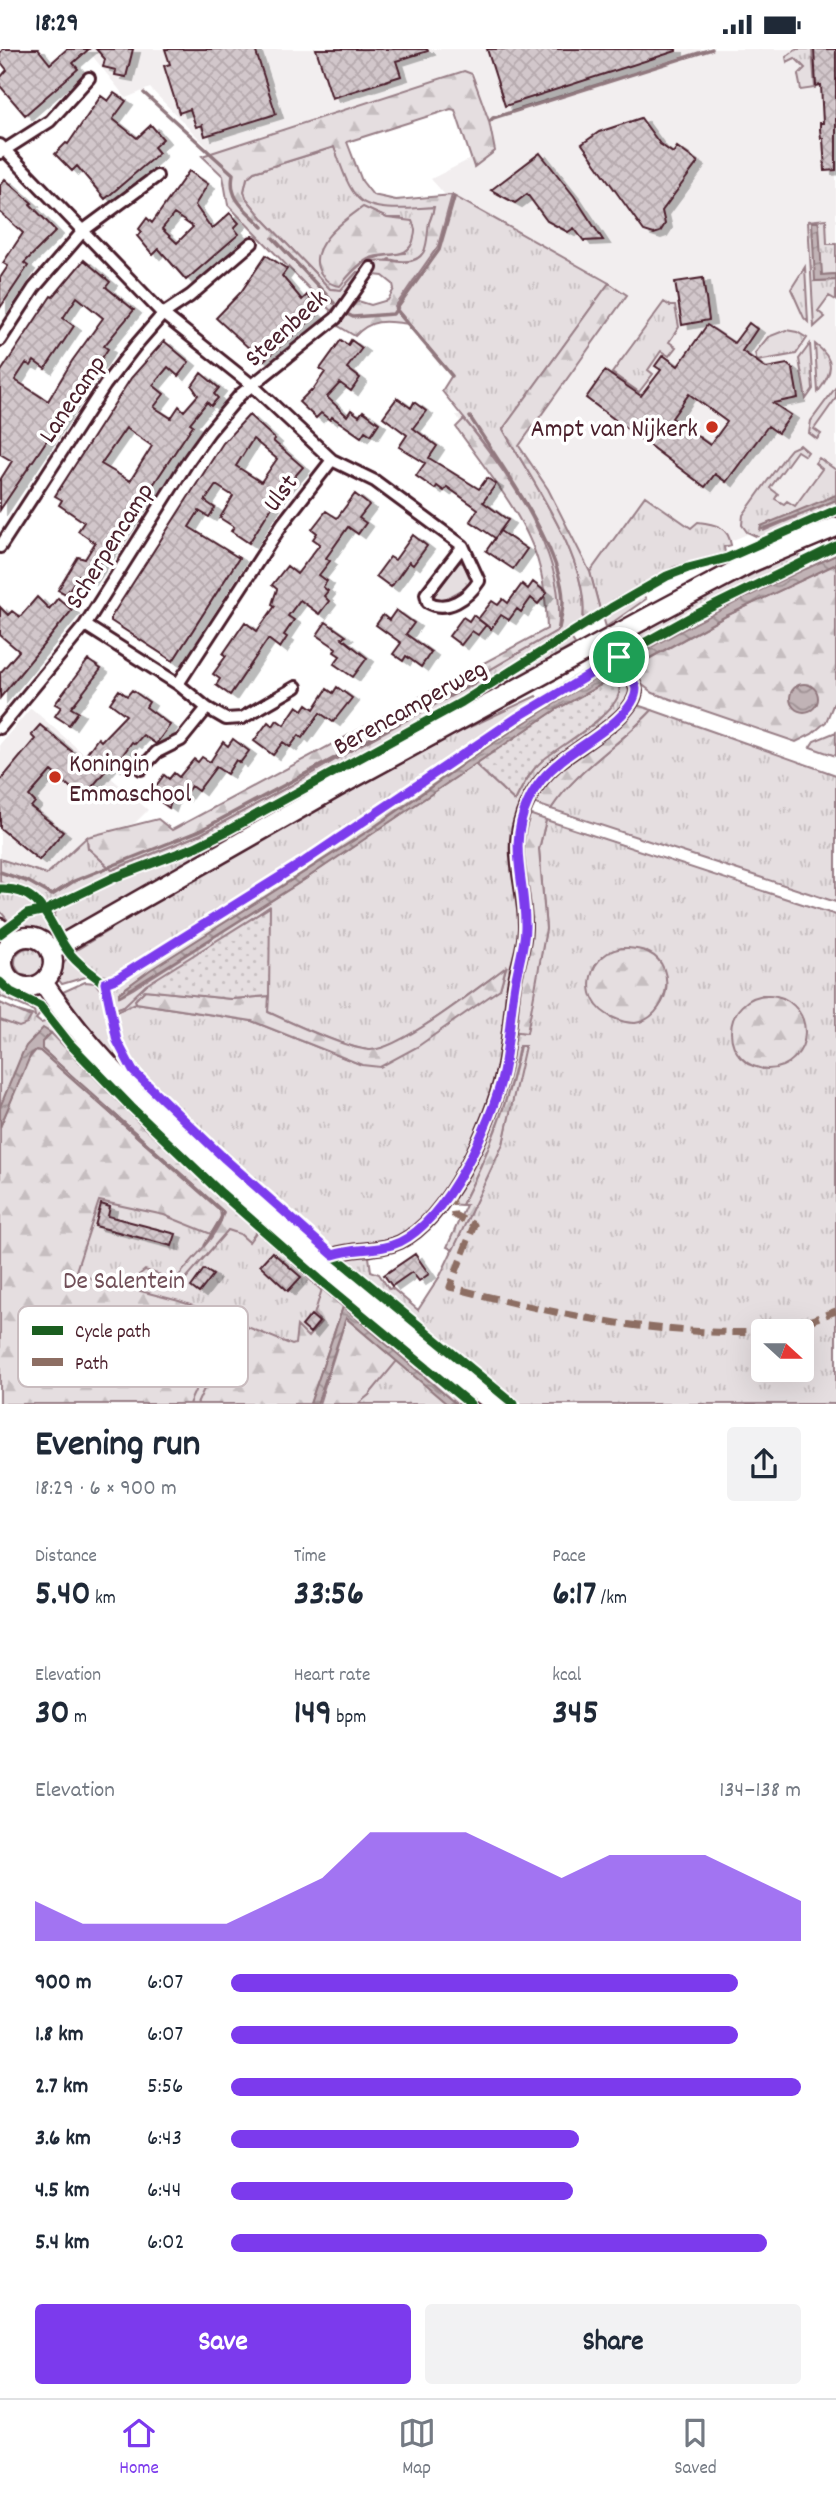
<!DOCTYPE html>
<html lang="en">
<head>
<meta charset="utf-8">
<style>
  body { margin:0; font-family:Dekko,sans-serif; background:#f2f2f3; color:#1f2937; height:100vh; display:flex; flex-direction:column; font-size:26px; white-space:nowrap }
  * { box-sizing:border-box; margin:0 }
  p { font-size:23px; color:#747a83 }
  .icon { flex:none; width:38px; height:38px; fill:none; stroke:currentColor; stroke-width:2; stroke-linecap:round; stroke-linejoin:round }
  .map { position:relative; height:1355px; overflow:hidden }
  .panel { display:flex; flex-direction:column; background:#fff; flex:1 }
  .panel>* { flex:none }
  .needle { width:46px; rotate:111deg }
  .tools { position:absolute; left:751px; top:1270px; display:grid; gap:14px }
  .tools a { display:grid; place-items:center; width:63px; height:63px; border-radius:7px; background:#fff; box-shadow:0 7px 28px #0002; font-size:35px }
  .pin { position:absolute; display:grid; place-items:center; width:60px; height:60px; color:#fff; margin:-30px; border:4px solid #fff; border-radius:50%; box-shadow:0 2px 7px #0007 }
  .round { display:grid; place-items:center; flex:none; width:74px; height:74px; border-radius:7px; background:#f2f2f3 }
  .summary { display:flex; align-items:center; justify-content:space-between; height:119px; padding:0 35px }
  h1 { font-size:38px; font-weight:700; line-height:52px }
  .metrics { display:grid; grid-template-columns:repeat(3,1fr); gap:10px; height:119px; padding:7px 35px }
  .metrics div { display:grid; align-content:center }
  .metrics b { font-size:35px; font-weight:700 }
  .metrics small { font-size:19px; font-weight:400 }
  .metrics p { font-size:19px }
  .chart { height:196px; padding:14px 35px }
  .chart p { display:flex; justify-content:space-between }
  .chart svg { width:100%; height:126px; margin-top:7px; fill:#7c3aed; opacity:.7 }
  .action { display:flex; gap:14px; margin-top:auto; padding:14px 35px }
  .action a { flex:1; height:80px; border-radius:7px; background:#7c3aed; color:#fff; font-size:28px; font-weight:700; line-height:80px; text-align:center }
  .action a+a { background:#f2f2f3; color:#1f2937 }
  ul { padding:0 35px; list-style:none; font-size:23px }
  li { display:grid; grid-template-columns:112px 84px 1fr; align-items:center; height:52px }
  li i { height:18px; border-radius:9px; background:#7c3aed }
  .status { display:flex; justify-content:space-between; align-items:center; height:49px; padding:0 35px; background:#fff; direction:ltr }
  .status svg { height:19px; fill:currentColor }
  .menu { display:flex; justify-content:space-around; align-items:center; height:98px; border-top:2px solid #e0e1e3; background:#fff; font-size:19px; color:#747a83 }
  .menu a { display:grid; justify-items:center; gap:4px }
  .menu .active { color:#7c3aed }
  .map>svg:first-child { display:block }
</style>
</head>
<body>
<div class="status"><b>18:29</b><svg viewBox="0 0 49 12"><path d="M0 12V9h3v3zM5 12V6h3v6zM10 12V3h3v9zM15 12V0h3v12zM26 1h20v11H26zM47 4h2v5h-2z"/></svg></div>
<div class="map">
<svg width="836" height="1355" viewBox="0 0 836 1355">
  <defs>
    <pattern id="grass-tufts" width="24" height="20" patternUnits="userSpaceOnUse" patternTransform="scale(1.75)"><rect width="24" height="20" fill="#e5dee0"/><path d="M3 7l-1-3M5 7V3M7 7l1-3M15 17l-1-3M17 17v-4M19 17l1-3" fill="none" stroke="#c6bec0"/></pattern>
    <pattern id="forest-firs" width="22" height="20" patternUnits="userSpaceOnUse" patternTransform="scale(1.75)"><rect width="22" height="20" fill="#e5dee0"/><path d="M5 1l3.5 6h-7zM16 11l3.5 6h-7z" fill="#c6bec0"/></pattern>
    <pattern id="garden-dots" width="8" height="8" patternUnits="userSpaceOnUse" patternTransform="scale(1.75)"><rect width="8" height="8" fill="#e5dee0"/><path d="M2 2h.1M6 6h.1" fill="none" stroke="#c6bec0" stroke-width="1.8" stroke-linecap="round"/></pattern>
    <pattern id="water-waves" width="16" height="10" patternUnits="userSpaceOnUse" patternTransform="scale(1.75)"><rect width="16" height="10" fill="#c1b3b6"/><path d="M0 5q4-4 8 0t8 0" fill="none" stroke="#9f9194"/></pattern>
    <pattern id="building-cross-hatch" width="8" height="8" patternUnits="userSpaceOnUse" patternTransform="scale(1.75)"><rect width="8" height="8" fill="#d2c7cb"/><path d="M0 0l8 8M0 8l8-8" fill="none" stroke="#b6aaae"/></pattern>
    <filter id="shadow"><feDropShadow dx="7" dy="4" stdDeviation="0" flood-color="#0004"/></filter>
  </defs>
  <rect width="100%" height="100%" fill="#fff"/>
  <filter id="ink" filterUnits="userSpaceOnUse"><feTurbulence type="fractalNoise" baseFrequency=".0143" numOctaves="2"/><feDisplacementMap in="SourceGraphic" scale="14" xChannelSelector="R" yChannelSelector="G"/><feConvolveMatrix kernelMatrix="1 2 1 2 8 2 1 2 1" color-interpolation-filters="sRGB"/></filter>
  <g filter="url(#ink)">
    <path fill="#f2eeef" d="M87,0H836V448L570,559L535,484L456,366L526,360L465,168L431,130L490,100L474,24L215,106L150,39L126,49Z
      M31,659L148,761L135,774L87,789L47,825L0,810V695Z"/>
    <path fill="url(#grass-tufts)" stroke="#987e86" stroke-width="2" fill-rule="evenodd" d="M797,0H812L815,39L801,41L798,26L805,19L795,9L787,13L786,8Z
      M334,98L352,140L383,159L434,158C433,164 431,169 429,174C428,180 430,186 429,191C425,213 406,215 389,210L365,225L357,223L341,241L330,240L264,171L246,149L244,142L247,129L254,123ZM370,162L387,169H401L405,204C369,209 364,208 339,237Z
      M452,146L609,234L503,380C531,431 591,513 583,572L567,582L568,585L443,662L223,781L48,856L26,843L0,833V810L47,825L87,788L88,799L112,821L201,785L290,737L558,581L554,525L529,463L490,402L442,342L452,326L395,258L438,197Z
      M826,170L827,195H836V225L822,226L815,232L836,231V251L829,247L818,262L825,268L814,278L808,172Z
      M805,218L808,273L804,269L791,240Z
      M664,253L670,257H675L679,278L669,293L676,298L669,307L661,302L648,321L653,325L639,343L612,324Z
      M786,281L797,283L807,289L796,305L757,312L755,304L768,288Z
      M810,295L813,340L806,350L799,310Z
      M815,295C836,311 833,323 818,343Z
      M836,338V349L814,380L821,385L817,390L809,384L811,372Z
      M800,396L808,403L805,407L797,402L770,439L778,445L775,450L784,455L787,452L795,457L822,420L815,414L819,409L836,421V446L763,482L836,451V456L762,490L747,483L742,476L743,466L786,406L791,400Z
      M645,447L691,479L698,473C715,475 728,477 731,496L724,498L725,504L674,518L617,549L600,561L590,523Z
      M794,505L803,508L621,603L624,593L710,546Z
      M458,513L463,514L472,531L471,536L438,554L432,550Z
      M803,513L806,519L625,613L623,608Z
      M642,544L646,550L606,578L603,568Z
      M571,589L575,595L457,667L62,884C57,875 50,868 59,858C111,830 167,812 221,787L453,661Z
      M617,612L619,617L492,694L372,779L151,921L119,944L120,947L133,940L307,829L475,715L515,752C522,738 531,721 543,710C569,689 610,674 619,639L613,629L623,624L632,640C622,670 552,726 526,750L523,871L501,1012L493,1048L464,1113L427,1169L397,1190L376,1196L330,1200L252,1131L149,1036L126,1006L120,992L113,964L136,954L252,972L362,1016L500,940L506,919C477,937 399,1004 369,1001C344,999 292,974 268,963L269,858L124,957L113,961L110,938C203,879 297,821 388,759C464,708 537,658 617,612Z
      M536,647L539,651L343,784L118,926C102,932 82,916 73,903L235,805L455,685Z
      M652,661L836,726V853L551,760C577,720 620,696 652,661Z
      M546,771L836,866V1355H517L341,1210L344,1206L400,1196L401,1199L369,1208L371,1222L379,1225L389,1240L392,1239L418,1261L440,1227L503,1095L524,997H519C509,1053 488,1105 462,1156L446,1155L469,1116L511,982L526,984L546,880L539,800ZM622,899C653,900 681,929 658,959C653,965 643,969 635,974L611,968L596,955V916L610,903ZM762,946C791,945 803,964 804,990L763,1020L748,1015L739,1007ZM763,1283H802V1321H763Z
      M0,842C13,844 31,846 35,859L10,874L0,862Z
      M42,866L47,868L55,883C45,888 26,882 16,875L31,867Z
      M15 913a14 14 0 1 1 28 0a14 14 0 1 1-28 0Z
      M67,909L70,910L89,927L62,935L58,930L59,922Z
      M85,933L95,934L105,946L115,994L130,1021L186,1076L321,1200L313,1198C224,1118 132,1041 63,943Z
      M0,936C12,950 31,949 41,964L36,970L41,974L49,972C111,1051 189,1117 264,1184L263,1187L321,1241L324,1237L467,1355H456L324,1243L453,1355H0V957L35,967L34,962L2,948L0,946Z
      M55,971H60L264,1172L263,1178L150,1075L80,1003Z"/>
    <path fill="url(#forest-firs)" stroke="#987e86" stroke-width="2" fill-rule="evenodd" d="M464,22L472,25L489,72L495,102L474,118L455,61L451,60L347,93L362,132L373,146L396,151L452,146L438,197L395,258L409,275C386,272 372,269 355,287L335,275L358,252L371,256L388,251L394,240L393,235L383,227L365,225L331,262L228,156L223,127L202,107ZM334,98C340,113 346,136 358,149C373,165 414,159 434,158C433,164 431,169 429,174C426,190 430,212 405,213C394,213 384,210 372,212L365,225L357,223L341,241L330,240L264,171L246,149L244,142L247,129L254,123Z
      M363,158L387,169L412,172C415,179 416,182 414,188C410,213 385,201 368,210C357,216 348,227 340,237C331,236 327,233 322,226C302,200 346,170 363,158Z
      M609,234L627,246L519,397L548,440L590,523L600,561L583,572C591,513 531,431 503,380Z
      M464,370C509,426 568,506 558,581L290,737L201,785L112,821L88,799L87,788L158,770L172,781L547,580C546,558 545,537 539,516C527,469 483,417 456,378Z
      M836,515V649L826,673L812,685L796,693L653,644L640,634L631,620L726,567Z
      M634,655L652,661C620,696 577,720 551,760L530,753L546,730Z
      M836,683V707L810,698L814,692Z
      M526,764L546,771L539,800L546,880L527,984L511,982L521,922L519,796Z
      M628,899C635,900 643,900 649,904C679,918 667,970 635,974C628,974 620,972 614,969C574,953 588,898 628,899Z
      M506,918L500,940L417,998L380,1018L362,1016L252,972L136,954L135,951L145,941L231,950L269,947L268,963C292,974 345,999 369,1001C397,1003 481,937 506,918Z
      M731 983a37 37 0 1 1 74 0a37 37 0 1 1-74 0Z
      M0,954L31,968L27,975L19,978L0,971Z
      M51,984L141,1076L257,1182L249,1193L240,1185L228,1181L176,1241L134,1230L145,1221L174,1230L178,1228C194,1207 217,1189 224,1163L42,1000V993Z
      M520,997H525L503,1095L453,1201L447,1198L466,1156H462C488,1105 509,1053 520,997Z
      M36,1001L40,1002L222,1163L220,1171L211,1185L164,1166L99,1152L75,1225L179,1252L224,1268L222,1282L189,1355H0V1078L27,1012Z
      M322,1240L343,1258L310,1355H197L235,1273L292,1296L295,1295L297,1277L308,1288L321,1273L314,1266Z
      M346,1269L397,1312L369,1346L358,1355H319Z"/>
    <path fill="url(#garden-dots)" stroke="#987e86" stroke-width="2" d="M613,629C615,632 618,635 619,638C625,661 557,698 542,712C530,722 521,739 515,752L475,715L557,660Z
      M270,858L269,947L231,950L145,941L135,951L136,954L113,964V961L124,957L146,936Z"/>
    <path fill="url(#water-waves)" stroke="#91787e" stroke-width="2" d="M812,173H818L819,176L822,226L836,225V231L815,232Z
      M836,446V451L760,481L761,477Z
      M836,506V515L726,567L557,660L307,829L119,947V944L150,921C224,874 297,828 370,781C411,754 450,723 492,695C600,622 717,559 836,506Z
      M790 649a14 14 0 1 1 28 0a14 14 0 1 1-28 0Z
      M43,979L51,984L42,993V1000L223,1162L221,1172L204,1197L221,1168L220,1161L40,1002L36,1001L31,1005L0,1078V1058L22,1005L26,997Z
      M343,1258L456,1355H447L346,1269L317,1355H310Z"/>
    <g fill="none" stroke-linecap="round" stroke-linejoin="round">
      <path stroke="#91787e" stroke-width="3.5" d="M144,44L233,125C228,151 246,160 263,178
        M490,72L493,69L712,0
        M273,189L334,254
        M396,261L452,327
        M347,265L353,268L393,265L439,201L454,149
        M470,368C499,413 562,498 563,552C563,561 561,570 559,579
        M0,823L29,833L52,846L74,832L199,782L476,633"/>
    </g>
    <path fill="url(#building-cross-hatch)" stroke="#4a1f2b" stroke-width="2" fill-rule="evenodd" filter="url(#shadow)" d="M3,0H38L50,15L67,0H89L73,14L78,20L25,66L0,37V29L7,21L0,12V4Z
      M96,0H133L126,28L115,26L116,21L103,18L105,10Z
      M165,0H255L276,65L205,87L202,76L196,78L190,60L179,64L164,17L170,15Z
      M316,0H427L428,2L396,12L401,27L332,49Z
      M487,0H676V2L505,57Z
      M814,0H836V121L825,122L823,89H821L820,80V74H823L821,36L816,37Z
      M114,44L126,52L113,70L137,89L151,76L163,90L154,98L159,104L105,150L77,117L72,122L55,105L66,94L68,95L101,47L108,52Z
      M641,69L660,95L673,104L677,98L698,113L662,162L665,175L660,183L654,185L644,182L582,95L599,83Z
      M540,104L574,147L603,191L584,192L574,179L568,183L547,172L527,145L515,154L491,141Z
      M189,122L208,135L195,156L212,180L230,164L239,174L234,179L239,185L186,231L159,200L153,206L137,187L142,183L139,180L147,169L152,174ZM174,165L193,178L177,194L162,180Z
      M5,130L32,154L30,155L56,182L24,214L28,217L0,259V229L8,217L3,214L23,184L0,163V136Z
      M266,206L287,220L282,227L302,251L307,246L316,256L311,260L317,266L263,312L216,269L241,243Z
      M84,211L110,233L106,238L134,261L104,297L108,300L0,461V431L12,412L0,405V324L51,247L53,248ZM77,248L103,269L72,312L48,352L15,331L26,314L31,317L34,312L45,320L74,277L63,269Z
      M703,229L709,271L682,276L675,233Z
      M749,274L757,280L742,302L766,319L787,315L793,320L798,349L773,354L791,366L778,384L768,377L726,433L715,425L705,438L586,349L605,322L641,347L661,321L655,317L663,306L678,317L707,276L734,294ZM689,345L727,373L710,396L672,369Z
      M341,291L348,296L351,291L362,299L347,319L360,329L351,342L340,334L327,348L347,367L351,361L359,367L363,362L379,374L371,386L365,382L361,388L332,368L330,371L321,364L316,369L299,353L311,341L312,342L325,323L320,320Z
      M164,292L189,313L178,327L168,318L153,336L164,345L154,358L171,369L179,357L184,362L198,346L192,337L201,324L219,339L214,345L218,349L211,357L207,353L190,374L193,376L89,532L79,526L66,545L58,541L78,508L85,510L95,494L78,482L84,473L59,456L62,451L55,447L131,329ZM126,379L152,397L130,432L101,415Z
      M397,349L411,359L414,353L426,362L413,379L437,397L429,409L479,440L487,429L496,435L483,453L508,471L495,489L470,472L478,460L447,438L444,442L437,437L435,440L416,427L425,414L399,398L407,386L383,368Z
      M249,366L275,390L273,392L303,418L281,443L249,494L231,482L234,478L220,469L233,447L216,436L205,452L215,459L209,468L199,462L189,478L239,509L173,612L111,572V568L223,394ZM253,390L277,410L261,433L236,417Z
      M355,445L369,456L359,469L366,474L358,485L348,478L326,509L330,512L319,526L327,532L323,538L328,542L324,547L329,552L319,565L300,551L288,567L294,571L284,586L287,588L280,599L268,590L230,646L216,636L220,630L213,625L226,607L223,605L245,573L257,582L275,557L272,555L277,540L272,536L287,517L297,525L320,495L313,490L317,484L312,480L326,462L337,469Z
      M500,482L527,500L513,520L486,502Z
      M413,486L427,497L413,516L409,513L391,538L376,527L390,508L395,511Z
      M533,533L547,544L538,555L531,549L521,563L517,560L509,571L501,566L491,580L478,570L492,552L498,556L503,550L508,554L522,535L528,540Z
      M37,548L49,560L58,549L72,561L0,649V624L19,602L0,586V558L8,566L12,562L20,568Z
      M396,561L414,574L406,585L431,603L421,618L406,607L403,612L393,605L401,594L376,576L383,566L389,571Z
      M473,566L486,576L478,586L472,582L461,596L449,587L463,568L469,572Z
      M326,573L346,587L342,589L367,609L353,628L334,615L340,607L334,603L336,599L317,586Z
      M88,611L101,620L71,659L78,663L69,676L55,667L61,658L55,655Z
      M337,638L352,649L333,673L320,664L302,689L299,686L290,698L283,693L273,706L254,692L268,673L273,677L277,671L284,676L297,657L303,661L307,655L314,660L327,640L333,644Z
      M119,641L127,647L132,641L149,653L146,658L170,676L156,695L143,686L135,695L132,693L114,718L111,715L83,749L51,722L29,747L35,753L31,758L63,783L39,811L0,779V732L35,690L31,686L40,676L82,711L98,689L101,692L126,666L110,654Z
      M233,690L249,702L240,714L236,711L227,725L216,718L198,742L191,737L183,748L175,742L169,759L150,745L164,726L169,730L174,724L179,728L194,710L198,713L202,708L210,713L223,693L228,697Z
      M101,1155L110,1158L108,1167L176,1185L172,1197L95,1177Z
      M272,1203L301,1228L288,1242L260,1216Z
      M415,1205L429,1225L419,1232L412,1223L392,1237L384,1226Z
      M204,1220L213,1226L199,1244L191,1238Z
      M311,1266L319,1273L310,1284L302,1277Z"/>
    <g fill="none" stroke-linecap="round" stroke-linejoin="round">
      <g stroke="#4a1f2b" stroke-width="16">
        <path id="street" d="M0,96L163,265L253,337L332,411L375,432L463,497L479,532C468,549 447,564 428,553L426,545L463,497
          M0,104L50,72L89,29
          M0,291L34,239L84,181L157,127
          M0,498L105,336L136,296L163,265L190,247L252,194
          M85,576L178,635L207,659L226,670L242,669L296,638
          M178,635L283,474L332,411
          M0,679L85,576L189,411L209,383L240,346L336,269L371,219
          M141,720L157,703L181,691L207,659
          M325,1217L333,1206C354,1198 379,1203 400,1193C448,1170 491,1075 502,1025C509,995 510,965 514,936C517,916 525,898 525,879C526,844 510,808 520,774C526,752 539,731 556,716C574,700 634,668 636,642C636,632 615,601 609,590"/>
      </g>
      <g stroke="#4a1f2b" stroke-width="21">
        <path id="secondary" d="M0,878L13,894"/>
      </g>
      <g stroke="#4a1f2b" stroke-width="23">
        <path id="primary" d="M3 913a25 25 0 1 1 50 0a25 25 0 1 1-50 0Z
          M50,902L348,732L654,565L750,514L836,478
          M43,933C91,1007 163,1071 227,1130C314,1208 402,1284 495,1355"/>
      </g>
      <use href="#street" stroke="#fff" stroke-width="10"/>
      <use href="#secondary" stroke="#fff" stroke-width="16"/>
      <use href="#primary" stroke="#fff" stroke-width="18"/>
      <path stroke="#8d6e63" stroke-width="7" stroke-dasharray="14 7" stroke-linecap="butt" d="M450,1142L454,1166L474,1176L450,1238C553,1265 656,1287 763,1283
        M765,1283L809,1272L836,1262"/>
      <g stroke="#fff" stroke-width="13">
        <path id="cycleway" d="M0,840C46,838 49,880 71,906C81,918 93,925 105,935L117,992L125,1009L143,1033L225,1110L333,1206L514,1355
          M0,885L27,865L46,861L113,829L195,798L225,783L462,653L611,559L667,527L688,519L727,509L836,461
          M0,933L11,943L40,957L70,995L131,1058L221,1144L319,1230L470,1355
          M105,935L118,929L305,812L473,698L572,634L691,568L836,497"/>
      </g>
      <use href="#cycleway" stroke="#1b5e20" stroke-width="9"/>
    </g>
  </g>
  <g fill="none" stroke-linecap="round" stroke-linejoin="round" filter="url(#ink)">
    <g stroke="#fff" stroke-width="14">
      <path id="route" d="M619,608C624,617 635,630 636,640C636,667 578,697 561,712C547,723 535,737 528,753C507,798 526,832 525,878C525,897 518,916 515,935C510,965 509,995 503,1024C492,1074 447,1170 400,1193C379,1203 354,1198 333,1206L225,1110L133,1022L117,992L105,934L118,929L305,812L518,668Z"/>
    </g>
    <use href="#route" stroke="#7c3aed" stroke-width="9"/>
  </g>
  <g fill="#c8321e" stroke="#fff" stroke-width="2.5">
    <circle cx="712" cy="378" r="7"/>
    <circle cx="55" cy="728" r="7"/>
  </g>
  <g text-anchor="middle" stroke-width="7" stroke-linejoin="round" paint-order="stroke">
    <g font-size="26" fill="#4a1f2b" stroke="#fff">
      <text transform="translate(285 278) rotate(-42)" y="9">Steenbeek</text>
      <text transform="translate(71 349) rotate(-56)" y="9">Lanecamp</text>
      <text transform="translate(279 443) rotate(-53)" y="9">Ulst</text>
      <text transform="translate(108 496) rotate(-58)" y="9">Scherpencamp</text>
      <text transform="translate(409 657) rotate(-29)" y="9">Berencamperweg</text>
    </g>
    <g font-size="26" fill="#4a1f2b" stroke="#fff" text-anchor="end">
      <text x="698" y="387">Ampt van Nijkerk</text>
      <text x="69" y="722" text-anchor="start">Koningin<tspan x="69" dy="30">Emmaschool</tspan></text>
    </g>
    <g font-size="26" fill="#714f58" stroke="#fff">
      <text x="124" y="1239">De Salentein</text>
    </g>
  </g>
  <rect x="18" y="1257" width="230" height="81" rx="10" fill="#fff" stroke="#c9bcbf" stroke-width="2"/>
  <rect x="32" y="1277" width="31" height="9" fill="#1b5e20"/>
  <rect x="32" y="1309" width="31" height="8" fill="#8d6e63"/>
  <g font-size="19" fill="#4a1f2b">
    <text x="75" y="1288">Cycle path</text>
    <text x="75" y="1320">Path</text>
  </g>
</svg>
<div class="tools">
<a><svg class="needle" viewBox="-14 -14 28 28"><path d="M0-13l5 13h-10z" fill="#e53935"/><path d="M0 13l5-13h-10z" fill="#747a83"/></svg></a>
</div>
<div class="pin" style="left:619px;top:608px;background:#1e9e55"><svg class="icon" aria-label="arrive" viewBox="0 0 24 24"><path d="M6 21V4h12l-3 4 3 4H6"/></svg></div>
</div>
<section class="panel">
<div class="summary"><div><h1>Evening run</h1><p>18:29 · 6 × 900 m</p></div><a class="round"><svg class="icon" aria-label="share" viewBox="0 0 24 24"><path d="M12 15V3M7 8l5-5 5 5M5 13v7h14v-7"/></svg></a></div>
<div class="metrics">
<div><p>Distance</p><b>5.40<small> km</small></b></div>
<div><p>Time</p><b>33:56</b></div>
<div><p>Pace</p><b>6:17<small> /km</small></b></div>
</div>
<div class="metrics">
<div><p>Elevation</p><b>30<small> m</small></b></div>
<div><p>Heart rate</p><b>149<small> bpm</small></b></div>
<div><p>kcal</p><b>345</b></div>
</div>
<div class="chart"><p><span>Elevation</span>134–138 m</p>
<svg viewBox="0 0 160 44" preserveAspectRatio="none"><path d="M0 44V30L10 38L20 38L30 38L40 38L50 30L60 22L70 6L80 6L90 6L100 14L110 22L120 14L130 14L140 14L150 22L160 30V44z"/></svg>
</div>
<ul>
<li><b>900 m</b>6:07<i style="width:89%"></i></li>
<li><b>1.8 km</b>6:07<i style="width:89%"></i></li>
<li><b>2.7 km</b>5:56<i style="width:100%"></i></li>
<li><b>3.6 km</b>6:43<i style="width:61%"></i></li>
<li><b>4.5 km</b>6:44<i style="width:60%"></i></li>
<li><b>5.4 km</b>6:02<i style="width:94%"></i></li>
</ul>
<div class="action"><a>Save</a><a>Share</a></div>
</section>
<nav class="menu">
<a class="active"><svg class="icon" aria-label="home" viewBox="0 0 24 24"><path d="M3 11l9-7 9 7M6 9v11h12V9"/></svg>Home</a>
<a><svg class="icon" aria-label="map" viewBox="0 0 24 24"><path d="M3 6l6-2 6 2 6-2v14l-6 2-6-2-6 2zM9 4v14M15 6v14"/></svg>Map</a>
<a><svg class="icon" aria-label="saved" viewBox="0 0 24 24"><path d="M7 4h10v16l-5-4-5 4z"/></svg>Saved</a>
</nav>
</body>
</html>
